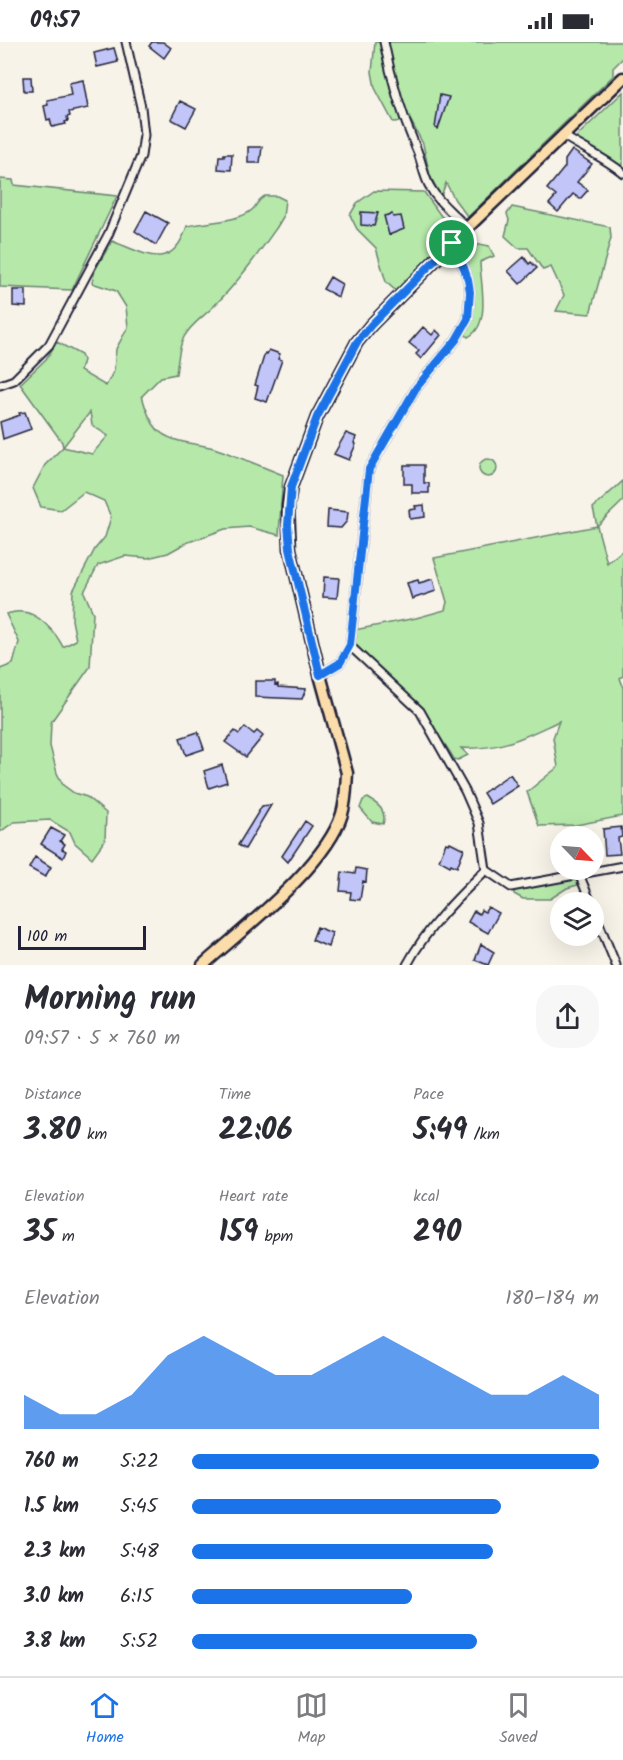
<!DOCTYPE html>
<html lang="en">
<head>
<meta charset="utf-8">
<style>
  body { margin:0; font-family:Kalam,sans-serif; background:#f7f7f7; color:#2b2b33; height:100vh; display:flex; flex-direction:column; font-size:22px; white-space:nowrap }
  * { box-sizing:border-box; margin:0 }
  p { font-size:20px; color:#7c7c81 }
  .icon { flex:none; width:33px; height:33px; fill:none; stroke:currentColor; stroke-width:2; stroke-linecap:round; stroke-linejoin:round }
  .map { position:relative; height:923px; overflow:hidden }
  .drawer { display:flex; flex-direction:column; background:#fff; flex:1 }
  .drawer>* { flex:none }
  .needle { width:39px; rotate:115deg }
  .fabs { position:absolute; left:550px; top:784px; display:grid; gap:12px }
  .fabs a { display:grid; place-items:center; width:54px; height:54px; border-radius:50%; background:#fff; box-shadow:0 6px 24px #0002; font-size:30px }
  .scale { position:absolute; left:18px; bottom:15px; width:128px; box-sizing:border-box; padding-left:6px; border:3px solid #22223b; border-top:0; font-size:16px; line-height:21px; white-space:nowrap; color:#22223b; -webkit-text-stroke:4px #f7f3e8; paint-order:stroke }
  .pin { position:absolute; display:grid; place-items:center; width:51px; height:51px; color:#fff; margin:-26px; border:3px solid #fff; border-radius:50%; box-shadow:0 2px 6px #0007 }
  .round { display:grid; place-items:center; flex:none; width:63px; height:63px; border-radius:24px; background:#f7f7f7 }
  .overview { display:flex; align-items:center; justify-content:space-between; height:102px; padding:0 24px }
  h1 { font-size:33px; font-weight:800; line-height:45px }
  .figures { display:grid; grid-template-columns:repeat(3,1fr); gap:9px; height:102px; padding:6px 24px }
  .figures div { display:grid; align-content:center }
  .figures b { font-size:30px; font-weight:800 }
  .figures small { font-size:16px; font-weight:400 }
  .figures p { font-size:16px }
  .chart { height:168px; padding:12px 24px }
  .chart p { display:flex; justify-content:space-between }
  .chart svg { width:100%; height:108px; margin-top:6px; fill:#1a73e8; opacity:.7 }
  ul { padding:0 24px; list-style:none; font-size:20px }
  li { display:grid; grid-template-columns:96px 72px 1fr; align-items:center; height:45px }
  li i { height:15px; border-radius:8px; background:#1a73e8 }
  .status { display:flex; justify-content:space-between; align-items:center; height:42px; padding:0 30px; background:#fff; direction:ltr }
  .status svg { height:16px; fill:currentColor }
  .menu { display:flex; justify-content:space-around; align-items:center; height:84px; border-top:2px solid #e1e1e2; background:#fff; font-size:16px; color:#7c7c81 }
  .menu a { display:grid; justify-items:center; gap:3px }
  .menu .on { color:#1a73e8 }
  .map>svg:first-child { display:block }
</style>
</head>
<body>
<div class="status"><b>09:57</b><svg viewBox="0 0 49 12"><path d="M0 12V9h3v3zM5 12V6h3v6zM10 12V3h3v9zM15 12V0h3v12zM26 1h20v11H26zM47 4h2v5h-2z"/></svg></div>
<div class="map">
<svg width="623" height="923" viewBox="0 0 623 923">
  <rect width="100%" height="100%" fill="#f7f3e8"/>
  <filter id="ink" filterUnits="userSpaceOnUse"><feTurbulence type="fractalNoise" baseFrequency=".0167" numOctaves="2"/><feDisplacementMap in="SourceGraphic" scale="12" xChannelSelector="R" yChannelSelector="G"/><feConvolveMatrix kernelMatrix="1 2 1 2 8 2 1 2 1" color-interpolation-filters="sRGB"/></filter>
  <g filter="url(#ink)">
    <path fill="#b5e8a9" stroke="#6c8572" stroke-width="1.5" fill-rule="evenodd" d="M375,0H623V16L613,26V34L468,175L455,158L446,141L441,154L430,134L423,102L411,79L393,80L375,46L372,30Z
      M623,50V128L609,116L575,96Z
      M0,137L13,138L14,143L117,154L72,248L0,245Z
      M374,149L424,150L441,174L457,186L396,249L386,240L376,206L357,187L350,173L357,161Z
      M265,154H277L285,158L283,175L277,185C258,212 237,242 213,265C203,275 191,282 184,295C178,306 178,320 176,332L161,335L142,354C145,365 149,378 157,387C169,401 197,401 214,406C237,414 260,424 283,433L279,493L249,485L225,487L186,501L168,511L148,516L125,514L98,523L84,550L93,571L90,625L51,680L50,704L57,731L63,743L74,751L87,755L106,771L105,798L92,816L75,801L70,790L50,778L14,780L0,790V627L13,622L19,600L6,572C11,571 17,569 22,570C38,570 56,591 63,605L76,598L72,578L73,549L95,507L105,495L111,475L104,459L84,450L61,468L41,465L33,446L45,423L63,405L62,400L20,342L46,317L57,300L81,313L83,318L80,329L106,344L114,328L116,307L128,285L126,265L116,249L92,241L95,228L112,199C146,212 172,231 187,184C205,180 240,180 253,167C258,162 256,159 265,154ZM90,370L92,383L108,394L92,412L63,405Z
      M512,165L610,185L611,196L590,272L556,269L564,253L551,225L543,228L528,206H518L505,194L509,178L507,172Z
      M479,202L489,204L494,214L480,220C480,240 492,283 468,295L465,292C482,257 470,245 462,210L464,207H473Z
      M479 426a9 9 0 1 1 18 0a9 9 0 1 1-18 0Z
      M623,439V459L597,484L607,521L623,508V634L620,636L623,644V774L576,783L539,784L527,750L558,725L553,696L559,679C524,695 502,708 461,706L468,713L458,718L454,717C445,700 429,684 423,666L359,607L355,600L354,588L416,576L445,568L447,560L434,516L597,484L593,466Z
      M368,756C379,763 387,769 383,782L372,780L360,766L363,758Z
      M572,838H578L581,842L567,846L550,857H523L514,852V848Z"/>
    <path fill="#c1c5f7" stroke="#22223b" stroke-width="1.5" d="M152,0H163L171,6L164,16L149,4Z
      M114,6L118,20L97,25L94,11Z
      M23,35H31L32,49H24Z
      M83,38L88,66L69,70L70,74L67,75L68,79L65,80L66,82L52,85L50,77L47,78L44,64L48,63L47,58L71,53L69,41Z
      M440,53L449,55L438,87L435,86Z
      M180,59L196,67L186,85L171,77Z
      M248,105H262L260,121H248Z
      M572,108L592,122L577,140L588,148L580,157L573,152L558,170L549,162L556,154L547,147L565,125V118Z
      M224,112H232L231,128L218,127L219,114H224Z
      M146,169L168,181L156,203L135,189Z
      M361,170L378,171L374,184L361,183Z
      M392,172L393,175L401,174L404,187L389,193L384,174Z
      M524,215L529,222L531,220L537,226L520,242L508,229Z
      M330,235L342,242L338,255L323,247Z
      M13,248H26V265L13,264Z
      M423,285L432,293L436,288L441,293L421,317L416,312L419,309L409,301Z
      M269,308L280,312L278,317L282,318L267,360L255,356L258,344L255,343L265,311L267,312Z
      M25,370L31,387L3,397L0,380L20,373L19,371Z
      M346,391L356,395L354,401L356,402L349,418L334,412Z
      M404,423H424V441H429V451H412V442H404Z
      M424,463L425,475L410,477L409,468L416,467L415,464Z
      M328,468L348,470L347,479L341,486L327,485Z
      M324,535L339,536L337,556L323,555Z
      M433,537L436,549L412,557L407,541L418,538L419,541Z
      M255,639H275V643L278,642V645L306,647L302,657L255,655Z
      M245,685L254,692L257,689L263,694L246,715L225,700L235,689L239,692Z
      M198,690L204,707L186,713L180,696Z
      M222,723L227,740L209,746L204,729Z
      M510,732L518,744L490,762L483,751Z
      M271,763L245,807L238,803L262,764Z
      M305,779L312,784L288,820L282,814Z
      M621,785L622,795L618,796L620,812L605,813L603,787Z
      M51,786L64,793L60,799L65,802L62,807L66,809L63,816L41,802Z
      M450,800L464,807L457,825L451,822L450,824L439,818L446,801L449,802Z
      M35,815L51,825L45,835L29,826Z
      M356,826L367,828L366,840L363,839L360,858L350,857L351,850L340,849L342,830L355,832Z
      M488,865L499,871L488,891L468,880L474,869L479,872L481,868L485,870Z
      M317,885L332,891L328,905L312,898Z
      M481,902L494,910L488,923L475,918Z"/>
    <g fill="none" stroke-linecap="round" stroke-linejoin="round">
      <g stroke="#22223b" stroke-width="11">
        <path id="street" d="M384,0C391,37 401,71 416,106C422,119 423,133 430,145C439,162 454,171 467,186
          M562,93C582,106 605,116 623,131
          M0,343L14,338L49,303L108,193L141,114L144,93L141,65L126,0
          M320,633L340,621L350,604
          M486,828L511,845L623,824
          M579,832L591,861
          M594,869L616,923
          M407,923C426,887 457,856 486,828L479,781L465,749L420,669L350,604L369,427L416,346L456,298L468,277L470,250L468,238L464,226L452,201"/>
      </g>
      <g stroke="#22223b" stroke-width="15">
        <path id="primary" d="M203,923C244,886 326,824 342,772C346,759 346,745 347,731L320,633L290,507L288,464L291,445L317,375L357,300L371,283L467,186L623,36"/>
      </g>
      <use href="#street" stroke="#f7f3e8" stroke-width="7"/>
      <use href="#primary" stroke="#fbddab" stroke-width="10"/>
    </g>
  </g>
  <g fill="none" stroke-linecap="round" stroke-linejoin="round" filter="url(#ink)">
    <g stroke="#fff" stroke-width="12">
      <path id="route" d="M452,201L464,226L468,238L470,250L468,277L456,298L416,346L369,427L350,603L340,621L320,633L290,507L288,483L291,445L317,375L357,300L371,283Z"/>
    </g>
    <use href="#route" stroke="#1a73e8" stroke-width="8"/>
  </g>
</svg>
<div class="fabs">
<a><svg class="needle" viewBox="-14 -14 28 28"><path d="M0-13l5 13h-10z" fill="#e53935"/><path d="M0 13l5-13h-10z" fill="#7c7c81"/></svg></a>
<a><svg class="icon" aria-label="layers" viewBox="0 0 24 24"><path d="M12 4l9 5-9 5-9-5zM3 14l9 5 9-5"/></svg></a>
</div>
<div class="scale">100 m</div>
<div class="pin" style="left:452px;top:201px;background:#1e9e55"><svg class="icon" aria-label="arrive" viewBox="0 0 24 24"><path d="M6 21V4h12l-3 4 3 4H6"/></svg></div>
</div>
<section class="drawer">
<div class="overview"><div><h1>Morning run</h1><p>09:57 · 5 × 760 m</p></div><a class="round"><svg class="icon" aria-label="share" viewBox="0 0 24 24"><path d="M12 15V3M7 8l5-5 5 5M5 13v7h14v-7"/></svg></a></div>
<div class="figures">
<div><p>Distance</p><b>3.80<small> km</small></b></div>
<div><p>Time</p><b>22:06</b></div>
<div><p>Pace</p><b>5:49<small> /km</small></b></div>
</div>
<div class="figures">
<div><p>Elevation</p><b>35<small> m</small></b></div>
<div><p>Heart rate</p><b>159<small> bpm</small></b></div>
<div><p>kcal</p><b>290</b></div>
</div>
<div class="chart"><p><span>Elevation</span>180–184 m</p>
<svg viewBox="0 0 160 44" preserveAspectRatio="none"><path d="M0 44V30L10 38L20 38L30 30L40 14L50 6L60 14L70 22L80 22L90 14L100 6L110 14L120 22L130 30L140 30L150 22L160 30V44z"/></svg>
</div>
<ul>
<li><b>760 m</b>5:22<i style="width:100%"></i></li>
<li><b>1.5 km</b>5:45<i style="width:76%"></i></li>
<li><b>2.3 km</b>5:48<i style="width:74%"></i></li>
<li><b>3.0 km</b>6:15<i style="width:54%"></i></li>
<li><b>3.8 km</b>5:52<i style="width:70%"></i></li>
</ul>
</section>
<nav class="menu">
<a class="on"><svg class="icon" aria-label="home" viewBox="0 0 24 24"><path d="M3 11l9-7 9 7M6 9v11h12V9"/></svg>Home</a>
<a><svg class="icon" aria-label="map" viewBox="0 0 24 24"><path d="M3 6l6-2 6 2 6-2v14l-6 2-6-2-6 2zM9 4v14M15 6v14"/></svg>Map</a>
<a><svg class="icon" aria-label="saved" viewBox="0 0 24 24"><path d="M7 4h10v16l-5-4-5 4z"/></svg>Saved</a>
</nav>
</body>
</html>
